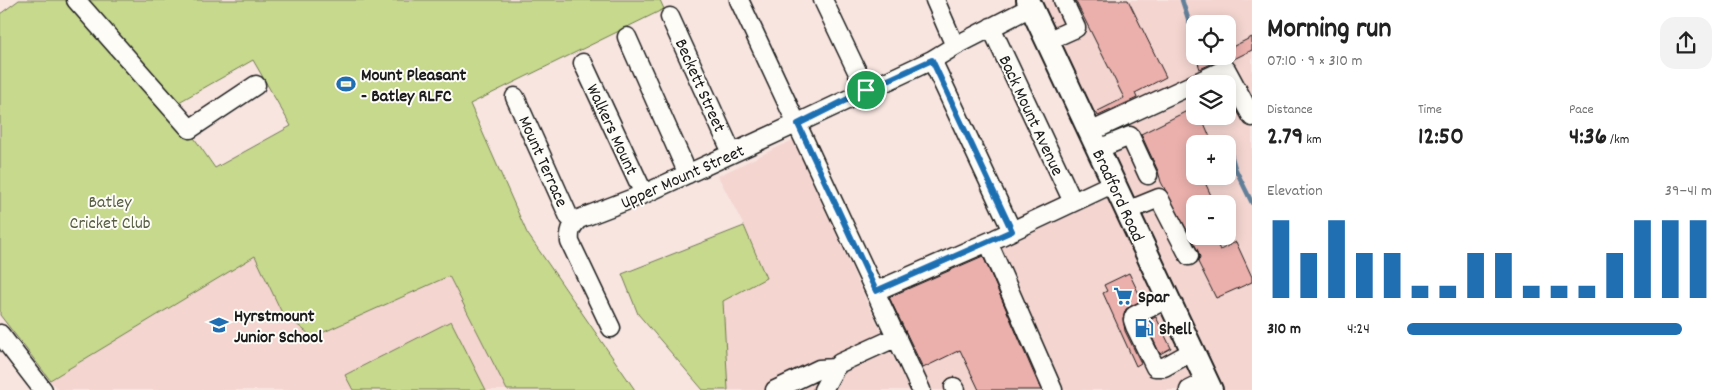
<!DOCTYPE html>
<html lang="en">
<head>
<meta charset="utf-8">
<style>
  body { margin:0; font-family:Dekko,sans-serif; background:#f2f2f2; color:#222; height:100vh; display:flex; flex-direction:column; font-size:19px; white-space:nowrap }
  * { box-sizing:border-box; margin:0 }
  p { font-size:16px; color:#767676 }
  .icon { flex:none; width:28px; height:28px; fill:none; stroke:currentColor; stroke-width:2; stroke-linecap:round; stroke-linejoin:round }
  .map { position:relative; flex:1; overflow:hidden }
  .panel { display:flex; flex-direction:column; background:#fff; width:475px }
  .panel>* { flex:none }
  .fabs { position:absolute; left:1186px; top:15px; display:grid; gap:10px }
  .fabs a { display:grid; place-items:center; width:50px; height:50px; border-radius:10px; background:#fff; box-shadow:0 2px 12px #0003; font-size:25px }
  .pin { position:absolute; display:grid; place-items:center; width:42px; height:42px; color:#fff; margin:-21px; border:2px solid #fff; border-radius:50%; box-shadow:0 1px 5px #0007 }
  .round { display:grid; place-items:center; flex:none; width:52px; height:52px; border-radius:15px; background:#f2f2f2 }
  .summary { display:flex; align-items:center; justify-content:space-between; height:85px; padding:0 15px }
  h1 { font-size:28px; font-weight:800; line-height:38px }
  .metrics { display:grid; grid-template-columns:repeat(3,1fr); gap:8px; height:85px; padding:5px 15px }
  .metrics div { display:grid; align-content:center }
  .metrics b { font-size:25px; font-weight:800 }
  .metrics small { font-size:14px; font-weight:400 }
  .metrics p { font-size:14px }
  .chart { height:140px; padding:10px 15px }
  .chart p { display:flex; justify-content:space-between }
  .chart svg { width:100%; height:90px; margin-top:5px; stroke:#1f6fb2; stroke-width:6 }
  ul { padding:0 15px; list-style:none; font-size:16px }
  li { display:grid; grid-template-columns:80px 60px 1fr; align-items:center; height:38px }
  li i { height:12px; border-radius:6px; background:#1f6fb2 }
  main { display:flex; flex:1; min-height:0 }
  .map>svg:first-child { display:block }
</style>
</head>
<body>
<main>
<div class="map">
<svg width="1252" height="390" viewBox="0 0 1252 390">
  <rect width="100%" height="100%" fill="#f8e5e0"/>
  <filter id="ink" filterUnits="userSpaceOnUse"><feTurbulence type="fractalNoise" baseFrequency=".02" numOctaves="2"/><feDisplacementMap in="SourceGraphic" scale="10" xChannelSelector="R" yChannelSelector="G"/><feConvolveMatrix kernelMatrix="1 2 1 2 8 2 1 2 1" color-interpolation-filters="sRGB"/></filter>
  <g filter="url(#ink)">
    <path fill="#f4d5d0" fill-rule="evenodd" d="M1028,0H1252V390H1211ZM1195,24H1228V56H1195ZM1195,84H1228V116H1195ZM1195,144H1228V176H1195ZM1195,204H1228V236H1195Z
      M793,140L868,304L909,390H728L723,301L766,277L744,226L718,176Z
      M1111,197L1202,390H927L885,297L1042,221Z
      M255,255L282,313L313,337L449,276L507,390H58L50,380Z"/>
    <path fill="#c7d98d" stroke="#727a54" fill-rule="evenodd" d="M19,0H660L664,9L470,104L527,233L635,390H507L449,276L313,337L282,313L255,256L50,380L0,315V14ZM253,60L291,126L215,168L172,106Z
      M744,226L766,278L723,301L728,390H703L638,314L622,274Z
      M451,321L486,390H353L345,375Z"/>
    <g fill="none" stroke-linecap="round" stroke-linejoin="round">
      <path stroke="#63809a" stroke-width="4.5" d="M1182,0L1195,40
        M1200,56L1201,60
        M1227,140L1235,168L1252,203"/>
    </g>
    <path fill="#ebb0ac" stroke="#1c1c1c" d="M1075,0H1128L1166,77L1135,93L1137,98L1098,116L1096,112L1124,98Z
      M1252,37V50L1232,60L1222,59L1200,69L1198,63L1212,56H1228V49Z
      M1195,107V116H1201L1213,144H1195V176H1202L1215,204H1195V236H1213L1220,250L1236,242L1252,277V282L1216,298L1198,262L1200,257L1198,251L1161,182L1158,171L1141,134Z
      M983,256L1041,390H979L960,350L923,368L889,297Z
      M1129,273L1142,300L1126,309L1123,318L1125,331L1141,363L1136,366L1103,293L1107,291L1104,285Z
      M1156,317L1171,348L1160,354L1145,322Z"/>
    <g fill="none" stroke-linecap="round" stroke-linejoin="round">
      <g stroke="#1c1c1c" stroke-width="21">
        <path id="minor" d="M76,0L190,129L256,85
          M739,0L921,390
          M823,0L866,90
          M935,0L955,46
          M670,17L732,153
          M991,27L1073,202
          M627,37L688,174
          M1047,41L1076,28L1063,0
          M932,60L1012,231
          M583,63L644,194
          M515,97L569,217L576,222
          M1090,132L1226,69L1252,117
          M1098,149L1130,136L1148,175
          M1127,211L1159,198L1189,256
          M988,242L1053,390
          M876,291L995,239L1114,183
          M1168,298L1134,316L1133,320L1135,326L1155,367H1164L1193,351
          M611,328L570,242C569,231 571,227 579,219L644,194L798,123L932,60L955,46L1031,7
          M0,334L43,390
          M954,387L956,390
          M775,390L819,369L835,368
          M823,390L835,368L840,363L897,337
          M1189,390L1207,381"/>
      </g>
      <g stroke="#1c1c1c" stroke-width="26">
        <path id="major" d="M1028,0L1211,390"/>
      </g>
      <use href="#minor" stroke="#fdfcf7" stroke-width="18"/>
      <use href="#major" stroke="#fdfcf7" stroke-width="22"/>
    </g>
  </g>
  <g fill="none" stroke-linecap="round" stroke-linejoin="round" filter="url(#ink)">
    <g stroke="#fff" stroke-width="10">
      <path id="route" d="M932,60L1012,231L876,291L798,124L866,90Z"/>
    </g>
    <use href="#route" stroke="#1f6fb2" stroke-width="6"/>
  </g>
  <defs>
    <g id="stadium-bare" transform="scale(1.5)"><path d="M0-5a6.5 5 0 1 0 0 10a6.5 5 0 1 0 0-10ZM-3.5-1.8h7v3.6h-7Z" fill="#1f6fb2" stroke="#fdfcf7" stroke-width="2.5" paint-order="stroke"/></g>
    <g id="supermarket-bare" transform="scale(1.5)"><path d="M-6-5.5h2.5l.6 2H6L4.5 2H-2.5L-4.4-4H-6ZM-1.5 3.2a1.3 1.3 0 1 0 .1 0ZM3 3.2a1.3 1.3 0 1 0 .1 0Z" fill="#1f6fb2" stroke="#fdfcf7" stroke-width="2.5" paint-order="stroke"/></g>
    <g id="school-bare" transform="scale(1.5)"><path d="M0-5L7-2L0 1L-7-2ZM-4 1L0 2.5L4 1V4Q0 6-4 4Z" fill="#1f6fb2" stroke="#fdfcf7" stroke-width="2.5" paint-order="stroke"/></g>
    <g id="fuel-bare" transform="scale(1.5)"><path d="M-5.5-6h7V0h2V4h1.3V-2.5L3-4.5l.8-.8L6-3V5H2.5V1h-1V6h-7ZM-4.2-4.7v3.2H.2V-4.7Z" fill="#1f6fb2" stroke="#fdfcf7" stroke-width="2.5" paint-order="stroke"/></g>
  </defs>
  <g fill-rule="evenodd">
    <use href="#stadium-bare" x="346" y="84"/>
    <use href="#supermarket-bare" x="1123" y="296"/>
    <use href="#school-bare" x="219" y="325"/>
    <use href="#fuel-bare" x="1144" y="328"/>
  </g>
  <g text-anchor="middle" stroke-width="4" stroke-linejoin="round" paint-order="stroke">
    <g font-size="18" font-weight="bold" fill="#1c1c1c" stroke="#fdfcf7" text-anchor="start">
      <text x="361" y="80">Mount Pleasant<tspan x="361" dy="21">- Batley RLFC</tspan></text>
      <text x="1138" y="302">Spar</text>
      <text x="234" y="321">Hyrstmount<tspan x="234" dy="21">Junior School</tspan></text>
      <text x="1159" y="334">Shell</text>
    </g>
    <g font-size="18" fill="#1c1c1c" stroke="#fdfcf7">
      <text transform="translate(701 85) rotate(66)" y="6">Beckett Street</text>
      <text transform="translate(1032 115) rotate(65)" y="6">Back Mount Avenue</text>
      <text transform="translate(613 129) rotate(65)" y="6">Walkers Mount</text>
      <text transform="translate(544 161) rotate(66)" y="6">Mount Terrace</text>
      <text transform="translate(682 176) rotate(-24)" y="6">Upper Mount Street</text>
      <text transform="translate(1119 195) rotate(65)" y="6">Bradford Road</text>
    </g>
    <g font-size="18" fill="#585e44" stroke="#fdfcf7">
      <text x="110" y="207">Batley<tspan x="110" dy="21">Cricket Club</tspan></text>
    </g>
  </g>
</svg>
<div class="fabs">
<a><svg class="icon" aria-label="locate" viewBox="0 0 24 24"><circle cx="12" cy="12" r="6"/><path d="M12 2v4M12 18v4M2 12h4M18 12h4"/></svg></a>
<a><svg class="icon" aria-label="layers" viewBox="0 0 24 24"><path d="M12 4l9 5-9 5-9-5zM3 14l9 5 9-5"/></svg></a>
<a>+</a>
<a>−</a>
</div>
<div class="pin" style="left:866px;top:90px;background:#1e9e55"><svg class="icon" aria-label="arrive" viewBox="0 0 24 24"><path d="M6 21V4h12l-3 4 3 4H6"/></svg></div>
</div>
<section class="panel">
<div class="summary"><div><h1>Morning run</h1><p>07:10 · 9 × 310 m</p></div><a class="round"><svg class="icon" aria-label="share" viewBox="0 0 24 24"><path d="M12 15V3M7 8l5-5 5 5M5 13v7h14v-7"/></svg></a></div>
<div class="metrics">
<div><p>Distance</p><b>2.79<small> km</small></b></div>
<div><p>Time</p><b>12:50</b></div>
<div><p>Pace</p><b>4:36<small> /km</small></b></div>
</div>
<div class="chart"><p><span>Elevation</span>39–41 m</p>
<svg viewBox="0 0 160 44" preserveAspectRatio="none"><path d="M5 44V6M15 44V22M25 44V6M35 44V22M45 44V22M55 44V38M65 44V38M75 44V22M85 44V22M95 44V38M105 44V38M115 44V38M125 44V22M135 44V6M145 44V6M155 44V6"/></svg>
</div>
<ul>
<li><b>310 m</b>4:24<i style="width:90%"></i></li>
</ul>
</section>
</main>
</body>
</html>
